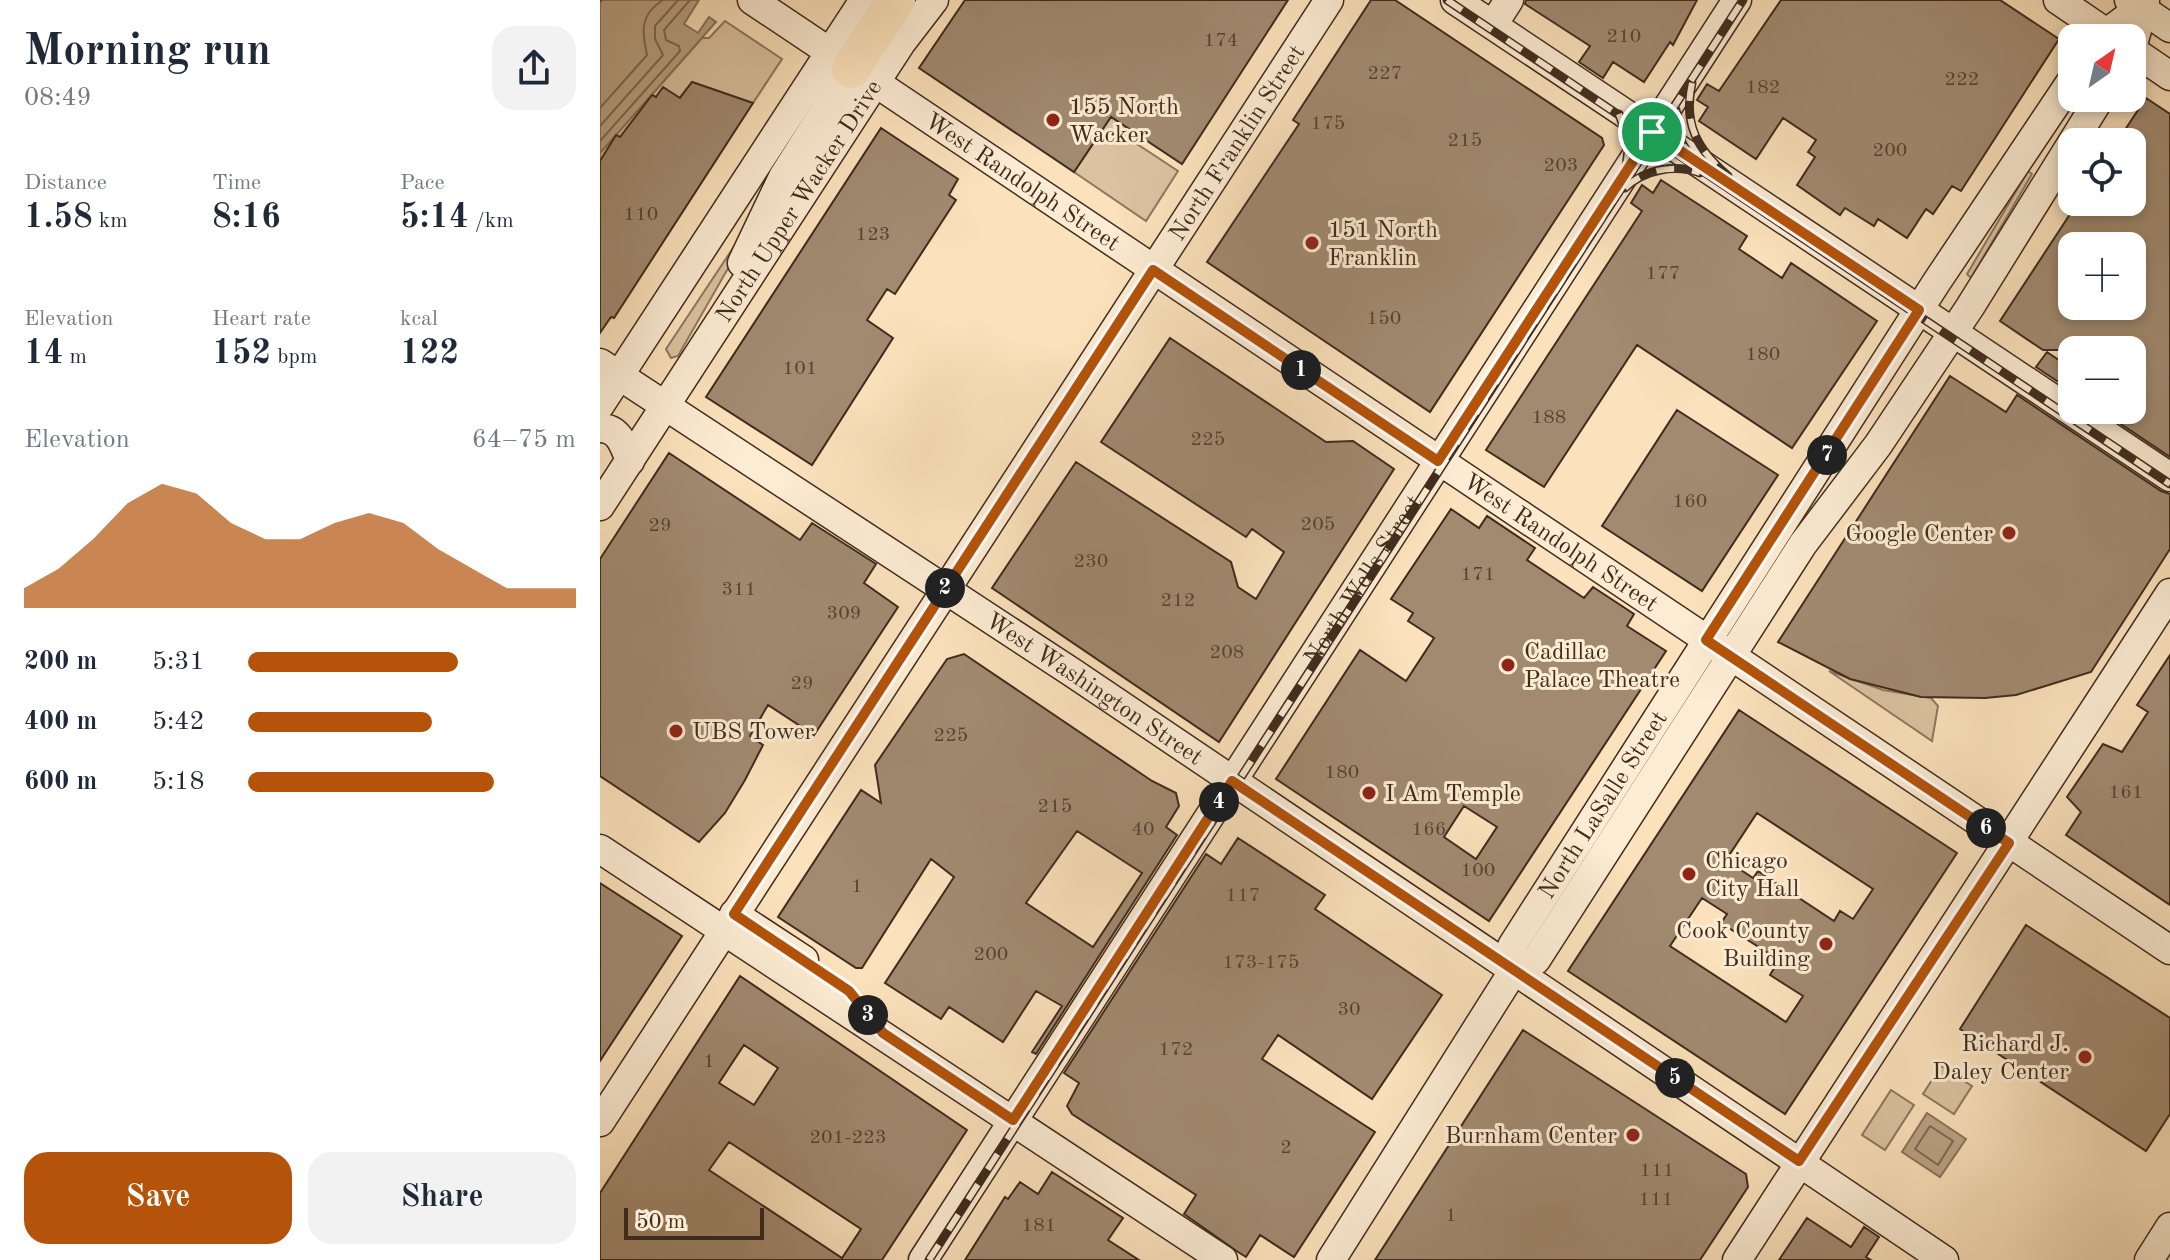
<!DOCTYPE html>
<html lang="en">
<head>
<meta charset="utf-8">
<style>
  body { margin:0; font-family:"Old Standard TT",serif; background:#f2f2f3; color:#1f2937; height:100vh; display:flex; flex-direction:column; font-size:30px; white-space:nowrap }
  * { box-sizing:border-box; margin:0 }
  p { font-size:26px; color:#747a83 }
  .icon { flex:none; width:44px; height:44px; fill:none; stroke:currentColor; stroke-width:2; stroke-linecap:round; stroke-linejoin:round }
  .map { position:relative; flex:1; overflow:hidden }
  .drawer { display:flex; flex-direction:column; background:#fff; width:600px }
  .drawer>* { flex:none }
  .needle { width:52px; rotate:34deg }
  .buttons { position:absolute; left:1458px; top:24px; display:grid; gap:16px }
  .buttons a { display:grid; place-items:center; width:88px; height:88px; border-radius:16px; background:#fff; box-shadow:0 4px 12px #0003; font-size:40px }
  .scale { position:absolute; left:24px; bottom:20px; width:140px; box-sizing:border-box; padding-left:8px; border:4px solid #402b1d; border-top:0; font-size:22px; line-height:28px; white-space:nowrap; color:#402b1d; -webkit-text-stroke:6px #fcecd3; paint-order:stroke }
  .pin { position:absolute; display:grid; place-items:center; width:68px; height:68px; color:#fff; margin:-34px; border:4px solid #fff; border-radius:50%; box-shadow:0 2px 8px #0007 }
  .km { position:absolute; width:40px; height:40px; margin:-20px; border-radius:50%; background:#222; color:#fff; font-size:22px; line-height:40px; text-align:center }
  .round { display:grid; place-items:center; flex:none; width:84px; height:84px; border-radius:24px; background:#f2f2f3 }
  .overview { display:flex; align-items:center; justify-content:space-between; height:136px; padding:0 24px }
  h1 { font-size:44px; font-weight:700; line-height:60px }
  .metrics { display:grid; grid-template-columns:repeat(3,1fr); gap:12px; height:136px; padding:8px 24px }
  .metrics div { display:grid; align-content:center }
  .metrics b { font-size:34px; font-weight:700 }
  .metrics small { font-size:22px; font-weight:400 }
  .metrics p { font-size:22px }
  .chart { height:224px; padding:16px 24px }
  .chart p { display:flex; justify-content:space-between }
  .chart svg { width:100%; height:144px; margin-top:8px; fill:#b45309; opacity:.7 }
  .cta { display:flex; gap:16px; margin-top:auto; padding:16px 24px }
  .cta a { flex:1; height:92px; border-radius:24px; background:#b45309; color:#fff; font-size:32px; font-weight:700; line-height:92px; text-align:center }
  .cta a+a { background:#f2f2f3; color:#1f2937 }
  ul { padding:0 24px; list-style:none; font-size:26px }
  li { display:grid; grid-template-columns:128px 96px 1fr; align-items:center; height:60px }
  li i { height:20px; border-radius:10px; background:#b45309 }
  main { display:flex; flex:1; min-height:0 }
  .map>svg:first-child { display:block }
</style>
</head>
<body>
<main>
<section class="drawer">
<div class="overview"><div><h1>Morning run</h1><p>08:49</p></div><a class="round"><svg class="icon" aria-label="share" viewBox="0 0 24 24"><path d="M12 15V3M7 8l5-5 5 5M5 13v7h14v-7"/></svg></a></div>
<div class="metrics">
<div><p>Distance</p><b>1.58<small> km</small></b></div>
<div><p>Time</p><b>8:16</b></div>
<div><p>Pace</p><b>5:14<small> /km</small></b></div>
</div>
<div class="metrics">
<div><p>Elevation</p><b>14<small> m</small></b></div>
<div><p>Heart rate</p><b>152<small> bpm</small></b></div>
<div><p>kcal</p><b>122</b></div>
</div>
<div class="chart"><p><span>Elevation</span>64–75 m</p>
<svg viewBox="0 0 160 44" preserveAspectRatio="none"><path d="M0 44V38L10 32L20 23L30 12L40 6L50 9L60 18L70 23L80 23L90 18L100 15L110 18L120 26L130 32L140 38L150 38L160 38V44z"/></svg>
</div>
<ul>
<li><b>200 m</b>5:31<i style="width:64%"></i></li>
<li><b>400 m</b>5:42<i style="width:56%"></i></li>
<li><b>600 m</b>5:18<i style="width:75%"></i></li>
</ul>
<div class="cta"><a>Save</a><a>Share</a></div>
</section>
<div class="map">
<svg width="1570" height="1260" viewBox="0 0 1570 1260">
  <rect width="100%" height="100%" fill="#fbe2bc"/>
  <filter id="stains"><feTurbulence type="fractalNoise" baseFrequency=".0025" numOctaves="4"/><feColorMatrix values="0 0 0 0 .2 0 0 0 0 .09 0 0 0 0 .02 0 0 0 .5 -.17"/></filter>
  <radialGradient id="worn" r=".72"><stop offset=".6" stop-color="#630" stop-opacity="0"/><stop offset="1" stop-color="#630" stop-opacity=".3"/></radialGradient>
  <path fill="#dbc3a1" stroke="#8e775f" stroke-width="2" d="M125,21L182,59L153,103L92,82L0,197V153L102,38H109Z
    M544,66L525,136L578,171L546,221L474,172Z
    M1428,171L1432,174L1371,278L1367,274Z
    M139,239L143,242L78,356L71,358L66,349Z
    M1229,671L1283,690L1331,698L1338,706L1332,741Z
    M1341,1066L1372,1086L1354,1114L1323,1094Z
    M1291,1090L1314,1105L1285,1150L1262,1135Z"/>
  <path fill="#bba486" stroke="#8a745c" stroke-width="2" d="M0,0H99L84,24L98,33L109,17L116,22L0,153Z
    M1327,1113L1366,1139L1340,1177L1302,1152Z"/>
  <g fill="none" stroke-linecap="round" stroke-linejoin="round">
    <path stroke="#7e6852" stroke-width="2" d="M0,108L47,55C42,32 39,15 63,0
      M0,126L63,55L55,39V26L78,0
      M0,141L80,51L79,46L66,40L64,30L90,0
      M1330,1126L1353,1141L1338,1165L1315,1149Z"/>
    <path stroke="#654f3c" stroke-width="2" stroke-dasharray="10 8" stroke-linecap="butt" d="M0,2L2,0"/>
  </g>
  <path fill="#a18a70" stroke="#402b1d" stroke-width="2" fill-rule="evenodd" d="M365,0H688L582,164L511,117L474,172L319,68Z
    M771,0H795L1002,138L1004,145L830,412L607,262L699,124L693,120Z
    M926,0H1097L1073,45L1070,42L1044,82L1013,62L1003,78L979,62L990,46L925,4Z
    M1181,0H1400L1459,39L1361,191L1352,186L1333,214L1326,209L1307,238L1278,219L1274,226L1245,208L1240,215L1197,185L1215,157L1208,152L1216,140L1183,118L1156,159L1099,121L1108,107L1097,100L1107,84L1119,91Z
    M92,82L153,103L14,318L11,317L0,333V161L16,135L20,137L52,95L56,97L63,87L80,98Z
    M1546,98L1570,114V457L1500,410H1513L1532,423V350H1443L1400,321L1478,202H1532V142H1517ZM1472,246H1532V306H1472Z
    M281,128L358,179L349,195L356,200L295,294L287,289L267,320L293,338L212,465L106,397Z
    M1061,180L1147,236L1139,249L1182,278L1191,263L1277,321L1192,448L1037,345L944,487L886,450L1042,211L1031,203L1042,185L1053,193Z
    M570,338L726,442L753,441L794,469L619,742L392,588L476,462L631,562L638,587L656,599L684,552L652,529L646,537L501,442Z
    M1447,352L1472,369V391L1436,367Z
    M1350,376L1406,412L1417,395L1561,491L1570,494V549L1491,672L1416,695L1385,698L1321,697L1250,679L1178,642Z
    M1077,410L1178,475L1102,591L1002,526Z
    M69,453L200,540L212,523L276,564L264,583L298,607L214,735L168,705L150,736L163,745L145,780L125,813L99,842L0,776V559Z
    M851,509L879,528L887,516L935,548L927,560L984,598L993,587L1034,614L1027,626L1066,651L889,921L676,779L760,650L806,681L834,638L808,621L813,613L791,599ZM864,806L897,827L876,859L844,837Z
    M364,654L552,781L576,793L579,806L566,827L577,835L436,1054L432,1052L462,1006L436,991L403,1042L349,1007L341,1019L285,983L354,877L331,859L262,968H256L178,917L261,790L281,803L275,765L347,659ZM477,831L542,873L493,947L426,903Z
    M1570,655V905L1466,835L1481,812L1467,797L1503,744L1522,752L1548,712L1537,705Z
    M1139,710L1357,853L1185,1114L968,971ZM1157,813L1273,889L1253,919L1240,911L1234,921L1158,871L1153,878L1126,860ZM1102,898L1127,914L1121,923L1179,960L1170,975L1203,996L1186,1022L1070,946Z
    M638,838L725,895L715,909L842,995L772,1099L678,1035L662,1059L775,1132L694,1257L660,1235L646,1257L638,1252L584,1214L596,1195L472,1114L467,1106L479,1083L464,1073L606,854L621,864Z
    M0,883L82,936L0,1061Z
    M1426,925L1570,1018V1114L1546,1151L1360,1029Z
    M140,976L367,1130L282,1260H0V1193ZM144,1045L178,1068L154,1105L119,1083ZM129,1142L261,1229L242,1258L109,1170Z
    M923,1030L1146,1174L1148,1187L1100,1260H775Z
    M452,1172L523,1218L508,1240L539,1260H365L405,1197L408,1199L420,1182L438,1194Z
    M1207,1218L1251,1247L1264,1227L1279,1237L1266,1257L1271,1260H1179Z"/>
  <g fill="none" stroke-linecap="round" stroke-linejoin="round">
    <g stroke="#402b1d" stroke-width="31">
      <g id="secondary">
        <path id="s1" d="M152,0L1570,950"/>
        <path d="M855,0L1570,477"/>
        <path d="M1458,0L1514,38"/>
        <path d="M1529,0L1570,28"/>
        <path d="M893,25L909,0"/>
        <path d="M1500,38L1540,8"/>
        <path d="M1532,48L1545,1"/>
        <path d="M1532,50L1570,76"/>
        <path d="M142,263L183,177L251,69"/>
        <path id="s2" d="M0,363L473,673L1344,1260"/>
        <path d="M0,405L264,0"/>
        <path d="M0,428C19,428 24,445 30,461"/>
        <path id="s3" d="M0,506L301,43L334,0"/>
        <path d="M0,849L623,1260"/>
        <path d="M134,914L204,960"/>
        <path id="s4" d="M914,970L912,946L1336,283L1472,80"/>
        <path id="s5" d="M0,1122L729,0"/>
        <path id="s6" d="M323,1260L1137,0"/>
        <path d="M731,1260L914,970L936,960L1203,544L1278,445L1370,307L1500,98"/>
        <path d="M1137,1260L1570,593"/>
        <path d="M1549,1260L1570,1227"/>
      </g>
    </g>
    <g stroke="#402b1d" stroke-width="41">
      <path id="highway" d="M251,69L296,0"/>
    </g>
    <use href="#secondary" stroke="#fcecd3" stroke-width="28"/>
    <use href="#highway" stroke="#fbe2bc" stroke-width="38"/>
    <g stroke="#402b1d" stroke-width="9">
      <path id="rail" d="M847,0L1570,484
        M1092,83C1083,124 1097,149 1128,176
        M1076,110L1082,143L1094,162
        M1019,114L1029,143L1025,175
        M1025,188C1045,169 1075,164 1100,173
        M329,1260L1143,0"/>
    </g>
    <use href="#rail" stroke="#fcecd3" stroke-width="6" stroke-dasharray="18" stroke-linecap="butt"/>
  </g>
  <g fill="none" stroke-linecap="round" stroke-linejoin="round">
    <g stroke="#fff" stroke-width="16">
      <path id="route" d="M1052,132L1319,310L1106,640L1409,843L1199,1161L632,781L413,1120L283,1033L249,991L134,914L553,270L838,461Z"/>
    </g>
    <use href="#route" stroke="#b45309" stroke-width="10"/>
  </g>
  <g fill="#8f2418" stroke="#fcecd3" stroke-width="3">
    <circle cx="453" cy="120" r="8"/>
    <circle cx="712" cy="243" r="8"/>
    <circle cx="1409" cy="533" r="8"/>
    <circle cx="908" cy="665" r="8"/>
    <circle cx="76" cy="731" r="8"/>
    <circle cx="769" cy="793" r="8"/>
    <circle cx="1089" cy="874" r="8"/>
    <circle cx="1226" cy="944" r="8"/>
    <circle cx="1485" cy="1057" r="8"/>
    <circle cx="1033" cy="1135" r="8"/>
  </g>
  <g text-anchor="middle" stroke-width="6" stroke-linejoin="round" paint-order="stroke">
    <g font-size="20" fill="#584332">
      <text x="1024" y="42">210</text>
      <text x="621" y="46">174</text>
      <text x="785" y="79">227</text>
      <text x="1362" y="85">222</text>
      <text x="1163" y="93">182</text>
      <text x="728" y="129">175</text>
      <text x="865" y="146">215</text>
      <text x="1290" y="156">200</text>
      <text x="961" y="171">203</text>
      <text x="41" y="220">110</text>
      <text x="273" y="240">123</text>
      <text x="1063" y="279">177</text>
      <text x="784" y="324">150</text>
      <text x="1163" y="360">180</text>
      <text x="200" y="374">101</text>
      <text x="949" y="423">188</text>
      <text x="608" y="445">225</text>
      <text x="1090" y="507">160</text>
      <text x="718" y="530">205</text>
      <text x="60" y="531">29</text>
      <text x="491" y="567">230</text>
      <text x="878" y="580">171</text>
      <text x="139" y="595">311</text>
      <text x="578" y="606">212</text>
      <text x="244" y="619">309</text>
      <text x="627" y="658">208</text>
      <text x="202" y="689">29</text>
      <text x="351" y="741">225</text>
      <text x="742" y="778">180</text>
      <text x="1526" y="798">161</text>
      <text x="455" y="812">215</text>
      <text x="543" y="835">40</text>
      <text x="829" y="835">166</text>
      <text x="878" y="876">100</text>
      <text x="257" y="892">1</text>
      <text x="643" y="901">117</text>
      <text x="391" y="960">200</text>
      <text x="661" y="968">173-175</text>
      <text x="749" y="1015">30</text>
      <text x="576" y="1055">172</text>
      <text x="109" y="1067">1</text>
      <text x="248" y="1143">201-223</text>
      <text x="686" y="1153">2</text>
      <text x="1057" y="1176">111</text>
      <text x="1056" y="1205">111</text>
      <text x="851" y="1221">1</text>
      <text x="439" y="1231">181</text>
    </g>
    <g font-size="24" fill="#402b1d" stroke="#fcecd3" text-anchor="start">
      <text x="469" y="114">155 North<tspan x="469" dy="28">Wacker</tspan></text>
      <text x="728" y="237">151 North<tspan x="728" dy="28">Franklin</tspan></text>
      <text x="1393" y="541" text-anchor="end">Google Center</text>
      <text x="924" y="659">Cadillac<tspan x="924" dy="28">Palace Theatre</tspan></text>
      <text x="92" y="739">UBS Tower</text>
      <text x="785" y="801">I Am Temple</text>
      <text x="1105" y="868">Chicago<tspan x="1105" dy="28">City Hall</tspan></text>
      <text x="1210" y="938" text-anchor="end">Cook County<tspan x="1210" dy="28">Building</tspan></text>
      <text x="1469" y="1051" text-anchor="end">Richard J.<tspan x="1469" dy="28">Daley Center</tspan></text>
      <text x="1017" y="1143" text-anchor="end">Burnham Center</text>
    </g>
    <g font-size="24" fill="#402b1d" stroke="#fcecd3">
      <text dy="8" stroke="none"><textPath href="#s5" startOffset="1168">North Franklin Street</textPath></text>
      <text dy="8" stroke="none"><textPath href="#s1" startOffset="326">West Randolph Street</textPath></text>
      <text dy="8" stroke="none"><textPath href="#s3" startOffset="364">North Upper Wacker Drive</textPath></text>
      <text dy="8" stroke="none"><textPath href="#s1" startOffset="974">West Randolph Street</textPath></text>
      <text dy="8" stroke="none"><textPath href="#s6" startOffset="810">North Wells Street</textPath></text>
      <text dy="8" stroke="none"><textPath href="#s2" startOffset="592">West Washington Street</textPath></text>
      <text dy="8" stroke="none"><textPath href="#s4" startOffset="192">North LaSalle Street</textPath></text>
    </g>
  </g>
  <rect width="100%" height="100%" filter="url(#stains)"/>
  <rect width="100%" height="100%" fill="url(#worn)"/>
</svg>
<div class="buttons">
<a><svg class="needle" viewBox="-14 -14 28 28"><path d="M0-13l5 13h-10z" fill="#e53935"/><path d="M0 13l5-13h-10z" fill="#747a83"/></svg></a>
<a><svg class="icon" aria-label="locate" viewBox="0 0 24 24"><circle cx="12" cy="12" r="6"/><path d="M12 2v4M12 18v4M2 12h4M18 12h4"/></svg></a>
<a>+</a>
<a>−</a>
</div>
<div class="scale">50 m</div>
<div class="pin" style="left:1052px;top:132px;background:#1e9e55"><svg class="icon" aria-label="arrive" viewBox="0 0 24 24"><path d="M6 21V4h12l-3 4 3 4H6"/></svg></div>
<b class="km" style="left:701px;top:370px">1</b>
<b class="km" style="left:345px;top:588px">2</b>
<b class="km" style="left:268px;top:1015px">3</b>
<b class="km" style="left:619px;top:802px">4</b>
<b class="km" style="left:1075px;top:1078px">5</b>
<b class="km" style="left:1386px;top:828px">6</b>
<b class="km" style="left:1227px;top:455px">7</b>
</div>
</main>
</body>
</html>
